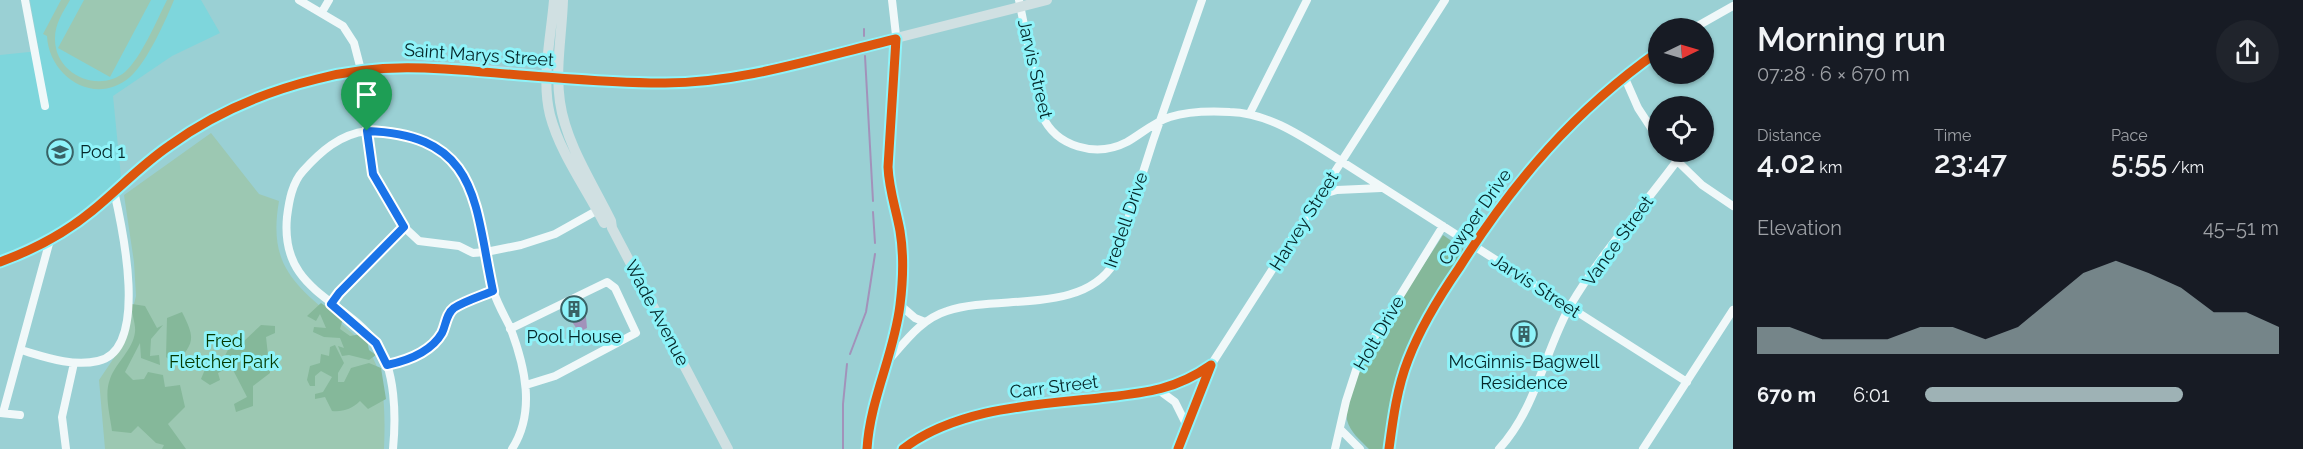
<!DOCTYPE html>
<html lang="en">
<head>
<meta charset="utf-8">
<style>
  body { margin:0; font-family:Raleway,sans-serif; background:#20242c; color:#f1f3f6; height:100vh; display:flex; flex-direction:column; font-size:22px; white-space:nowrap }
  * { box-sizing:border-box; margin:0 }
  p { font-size:20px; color:#9ea1a6 }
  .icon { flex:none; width:33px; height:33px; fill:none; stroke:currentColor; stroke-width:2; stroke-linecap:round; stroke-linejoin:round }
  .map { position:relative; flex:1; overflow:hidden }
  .details { display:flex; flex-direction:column; background:#171b24; width:570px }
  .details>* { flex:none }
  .needle { width:39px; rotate:85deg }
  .controls { position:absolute; left:1648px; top:18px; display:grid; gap:12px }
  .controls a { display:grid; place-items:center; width:66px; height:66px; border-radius:50%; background:#171b24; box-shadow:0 2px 4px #0004; font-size:30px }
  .pin { position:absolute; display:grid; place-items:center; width:51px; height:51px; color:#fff; margin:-62px -26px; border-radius:50% 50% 50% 0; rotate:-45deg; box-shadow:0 0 6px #0007 }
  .pin .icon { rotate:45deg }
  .round { display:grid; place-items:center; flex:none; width:63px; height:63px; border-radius:32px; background:#20242c }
  .headline { display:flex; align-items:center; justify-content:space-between; height:102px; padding:0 24px }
  h1 { font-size:33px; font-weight:600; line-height:45px }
  .stats { display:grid; grid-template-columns:repeat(3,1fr); gap:9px; height:102px; padding:6px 24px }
  .stats div { display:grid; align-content:center }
  .stats b { font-size:30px; font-weight:600 }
  .stats small { font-size:16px; font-weight:400 }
  .stats p { font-size:16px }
  .chart { height:168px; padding:12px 24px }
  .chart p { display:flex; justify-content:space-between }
  .chart svg { width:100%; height:108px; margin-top:6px; fill:#9eb2b5; opacity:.7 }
  ul { padding:0 24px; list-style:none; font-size:20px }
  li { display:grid; grid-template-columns:96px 72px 1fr; align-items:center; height:45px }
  li i { height:15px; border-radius:8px; background:#9eb2b5 }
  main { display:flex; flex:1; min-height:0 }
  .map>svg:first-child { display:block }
</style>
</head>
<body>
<main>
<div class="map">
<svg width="1733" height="449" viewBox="0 0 1733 449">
  <rect width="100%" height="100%" fill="#9ad0d4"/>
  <path fill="#7ed6dc" d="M30,0H201L220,33L172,56L113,96L121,177L84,209L55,230L0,256V55L39,51Z"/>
  <path fill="#9cc8b2" d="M61,0H70C63,12 55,24 55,38C54,74 98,94 125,72C141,58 157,20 167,0H174C165,22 147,62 130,77C95,107 49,77 47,36L43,34Z
    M84,0H151L110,77L58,48Z
    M211,133L259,194L279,201C268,264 293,284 338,321C351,332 364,342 373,358C386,382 385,422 384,449H105L99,380L124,343L136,296L134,262L124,195Z"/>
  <path fill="#85b89a" d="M1443,235L1466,251L1408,345L1396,383L1385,449H1369C1360,440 1350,432 1347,420C1341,380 1420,272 1443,235Z
    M321,303L343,318L340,329L350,336L362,334L367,340L369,350L376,355L369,360L349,355L342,356L338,346L344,348L340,338L324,337L313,332L314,327L326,328L320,314L316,321L307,316Z
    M132,304L145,306L157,328L163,325L151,339L150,356L159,355L160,365L141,358L140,343L125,372L133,380L144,379L148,372L163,375L165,387L180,385L185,407L168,424L186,449H162L164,445L156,443L138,426L131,433L112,431C110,415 104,394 110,379C116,362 133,350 135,332C136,323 131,314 132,304Z
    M182,312C196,340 194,342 175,365L166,357L167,318Z
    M261,325L275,326V333L266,337L270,373L253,386V406L236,412L234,404L247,397L231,366L218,373L220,380L210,385L201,379L206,367H219L230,346L244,341Z
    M335,345L344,363L338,373V382H344L351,368L369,363L381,368L386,399L368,409L360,401C352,409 343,412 332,411L325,397L315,399V394L323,392L332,377L321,371L315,376V386H310L307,380L310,366L320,363L321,354L329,356L330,347Z"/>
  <path fill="#a292ba" d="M579,308L586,317L587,328L579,332L568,316Z"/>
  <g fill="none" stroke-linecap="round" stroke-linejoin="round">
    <path stroke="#a292ba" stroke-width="2" d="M864,29V36
      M865,56L873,201
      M873,212L875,243
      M850,354L866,312L875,254
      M843,449V404L847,364"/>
    <path stroke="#f0f8f9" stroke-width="8" d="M25,0L45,106
      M299,0L343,26L354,43L361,70L373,174L404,227L419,241L459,246L473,253L486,252L521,245L555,234L598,210
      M1019,0L1042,115C1056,147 1096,158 1127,142C1141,134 1154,122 1170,117C1189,111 1211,111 1230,112C1271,113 1307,140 1341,161L1687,382
      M322,12L329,0
      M1694,28L1733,6
      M1624,76L1638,108L1659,140
      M1250,113L1307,0
      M1668,152L1702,185L1733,206
      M1320,195L1337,190L1381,188
      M331,304L339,293L404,227
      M900,305L915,318L925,322
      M510,329L607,282L615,288L636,333L555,376L526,385
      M21,350C45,357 72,367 98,361C150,350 122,226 114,191
      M888,361C905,342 921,319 947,311C998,294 1083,315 1114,263L1153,141L1202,0
      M386,365C406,360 431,352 442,333C446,325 446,314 454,308C465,301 481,296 493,291
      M1160,391L1175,402L1186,424
      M0,413L20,415
      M3,413L50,240
      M1340,429L1360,449
      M66,449L62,417L74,363
      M393,449C396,418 396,369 376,343C342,297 280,291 287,217C289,201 292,183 303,171C320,152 340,134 367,131C397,128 437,141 457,165C485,199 481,250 493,290C497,303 504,315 510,327C525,366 536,412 512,449
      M867,449C870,399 894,355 900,305C903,281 904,255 900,231C896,209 889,190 888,167L897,44L892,0
      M903,449C958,407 1036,405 1102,398C1144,393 1174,391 1211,366
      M1178,449L1211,365L1445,0
      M1335,449L1346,401L1358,364L1443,226
      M1389,449C1393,419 1397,388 1408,360C1421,326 1439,297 1459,268C1514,181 1575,110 1659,51
      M1499,449C1536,409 1544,353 1570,306C1600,255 1641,209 1676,162
      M1643,449L1733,310"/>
    <path stroke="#d0e0e2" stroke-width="10" d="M554,0C551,37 541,79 550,115C560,153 586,188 604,223
      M563,0C562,34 555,68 560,102C566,144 593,184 611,221L612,228L728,449
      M0,262C33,250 65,234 92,211C118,189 141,165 169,146C213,115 263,92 316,79C431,49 549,85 666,83C720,82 772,69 825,56C899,38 973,18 1047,0"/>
    <g stroke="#8ff3f9" stroke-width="13">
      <path id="cycleway" d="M0,262C33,250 64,234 92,211C118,190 141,165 169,146C213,114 264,92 317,79C397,58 465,72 546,77C584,80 623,83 661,83C740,84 820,57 896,39L888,167C889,190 896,209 900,231C904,255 903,281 900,305C894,355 870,399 867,449
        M903,449C957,408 1034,405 1099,398C1143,393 1174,391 1211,365
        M1178,449L1211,365
        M1389,449C1393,419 1397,388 1408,360C1421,326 1439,297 1459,268C1514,181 1575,110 1659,51"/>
    </g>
    <use href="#cycleway" stroke="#dd560d" stroke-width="9"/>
  </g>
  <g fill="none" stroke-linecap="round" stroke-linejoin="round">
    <g stroke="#fff" stroke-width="12">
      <path id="route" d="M367,131C480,135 474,203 493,291C481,296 465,301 454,308C446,314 446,325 442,333C431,352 406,361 387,365L376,343L331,304L339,293L404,227L373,174Z"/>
    </g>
    <use href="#route" stroke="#1a73e8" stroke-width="8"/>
  </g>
  <defs>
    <g id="school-ring" transform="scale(1.35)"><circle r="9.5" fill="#8ff3f9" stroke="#396265" stroke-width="1.5"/><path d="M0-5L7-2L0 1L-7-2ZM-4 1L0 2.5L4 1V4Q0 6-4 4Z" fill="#396265"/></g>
    <g id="building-ring" transform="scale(1.35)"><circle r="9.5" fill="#8ff3f9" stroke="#396265" stroke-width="1.5"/><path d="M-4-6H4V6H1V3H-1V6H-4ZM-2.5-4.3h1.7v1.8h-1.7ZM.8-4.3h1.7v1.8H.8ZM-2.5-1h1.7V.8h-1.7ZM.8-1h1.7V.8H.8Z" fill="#396265"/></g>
  </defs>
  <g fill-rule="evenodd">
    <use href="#school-ring" x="60" y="152"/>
    <use href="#building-ring" x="574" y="309"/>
    <use href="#building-ring" x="1524" y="334"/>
  </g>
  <g text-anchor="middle" stroke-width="6" stroke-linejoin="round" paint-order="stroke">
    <g font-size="18" fill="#052729" stroke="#8ff3f9">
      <text transform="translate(479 55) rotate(4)" y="6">Saint Marys Street</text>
      <text transform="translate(1035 69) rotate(77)" y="6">Jarvis Street</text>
      <text transform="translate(1475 217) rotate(-55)" y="6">Cowper Drive</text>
      <text transform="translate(1126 220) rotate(-71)" y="6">Iredell Drive</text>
      <text transform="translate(1304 221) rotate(-58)" y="6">Harvey Street</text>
      <text transform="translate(1618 241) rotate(-54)" y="6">Vance Street</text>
      <text transform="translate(1536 286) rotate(33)" y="6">Jarvis Street</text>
      <text transform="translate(657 313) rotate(62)" y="6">Wade Avenue</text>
      <text transform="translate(1379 333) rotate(-60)" y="6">Holt Drive</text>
      <text transform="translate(1054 387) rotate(-7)" y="6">Carr Street</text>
    </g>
    <g font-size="18" fill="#052729" stroke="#8ff3f9">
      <text x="80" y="158" text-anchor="start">Pod 1</text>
      <text x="574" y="343">Pool House</text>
      <text x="1524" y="368">McGinnis-Bagwell<tspan x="1524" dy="21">Residence</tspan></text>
    </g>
    <g font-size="18" fill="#043900" stroke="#8ff3f9">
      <text x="224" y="347">Fred<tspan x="224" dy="21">Fletcher Park</tspan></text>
    </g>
  </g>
</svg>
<div class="controls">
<a><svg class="needle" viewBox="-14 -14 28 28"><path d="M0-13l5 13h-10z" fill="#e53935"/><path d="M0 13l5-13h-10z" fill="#9ea1a6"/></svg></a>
<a><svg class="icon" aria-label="locate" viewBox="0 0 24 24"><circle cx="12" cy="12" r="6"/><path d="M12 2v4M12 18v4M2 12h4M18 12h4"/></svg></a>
</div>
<div class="pin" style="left:367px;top:131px;background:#1e9e55"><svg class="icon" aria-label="arrive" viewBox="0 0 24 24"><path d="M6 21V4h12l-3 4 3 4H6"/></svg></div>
</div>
<section class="details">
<div class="headline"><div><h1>Morning run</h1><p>07:28 · 6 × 670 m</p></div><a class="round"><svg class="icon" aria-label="share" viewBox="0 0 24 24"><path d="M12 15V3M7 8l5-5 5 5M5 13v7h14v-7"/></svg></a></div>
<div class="stats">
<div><p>Distance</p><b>4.02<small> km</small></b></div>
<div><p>Time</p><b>23:47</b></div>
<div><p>Pace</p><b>5:55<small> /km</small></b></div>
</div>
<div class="chart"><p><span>Elevation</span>45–51 m</p>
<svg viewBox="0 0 160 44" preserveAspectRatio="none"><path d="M0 44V33L10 33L20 38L30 38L40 38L50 33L60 33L70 38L80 33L90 22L100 11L110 6L120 11L130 17L140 27L150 27L160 33V44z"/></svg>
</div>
<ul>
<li><b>670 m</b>6:01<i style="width:73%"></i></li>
</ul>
</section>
</main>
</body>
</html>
